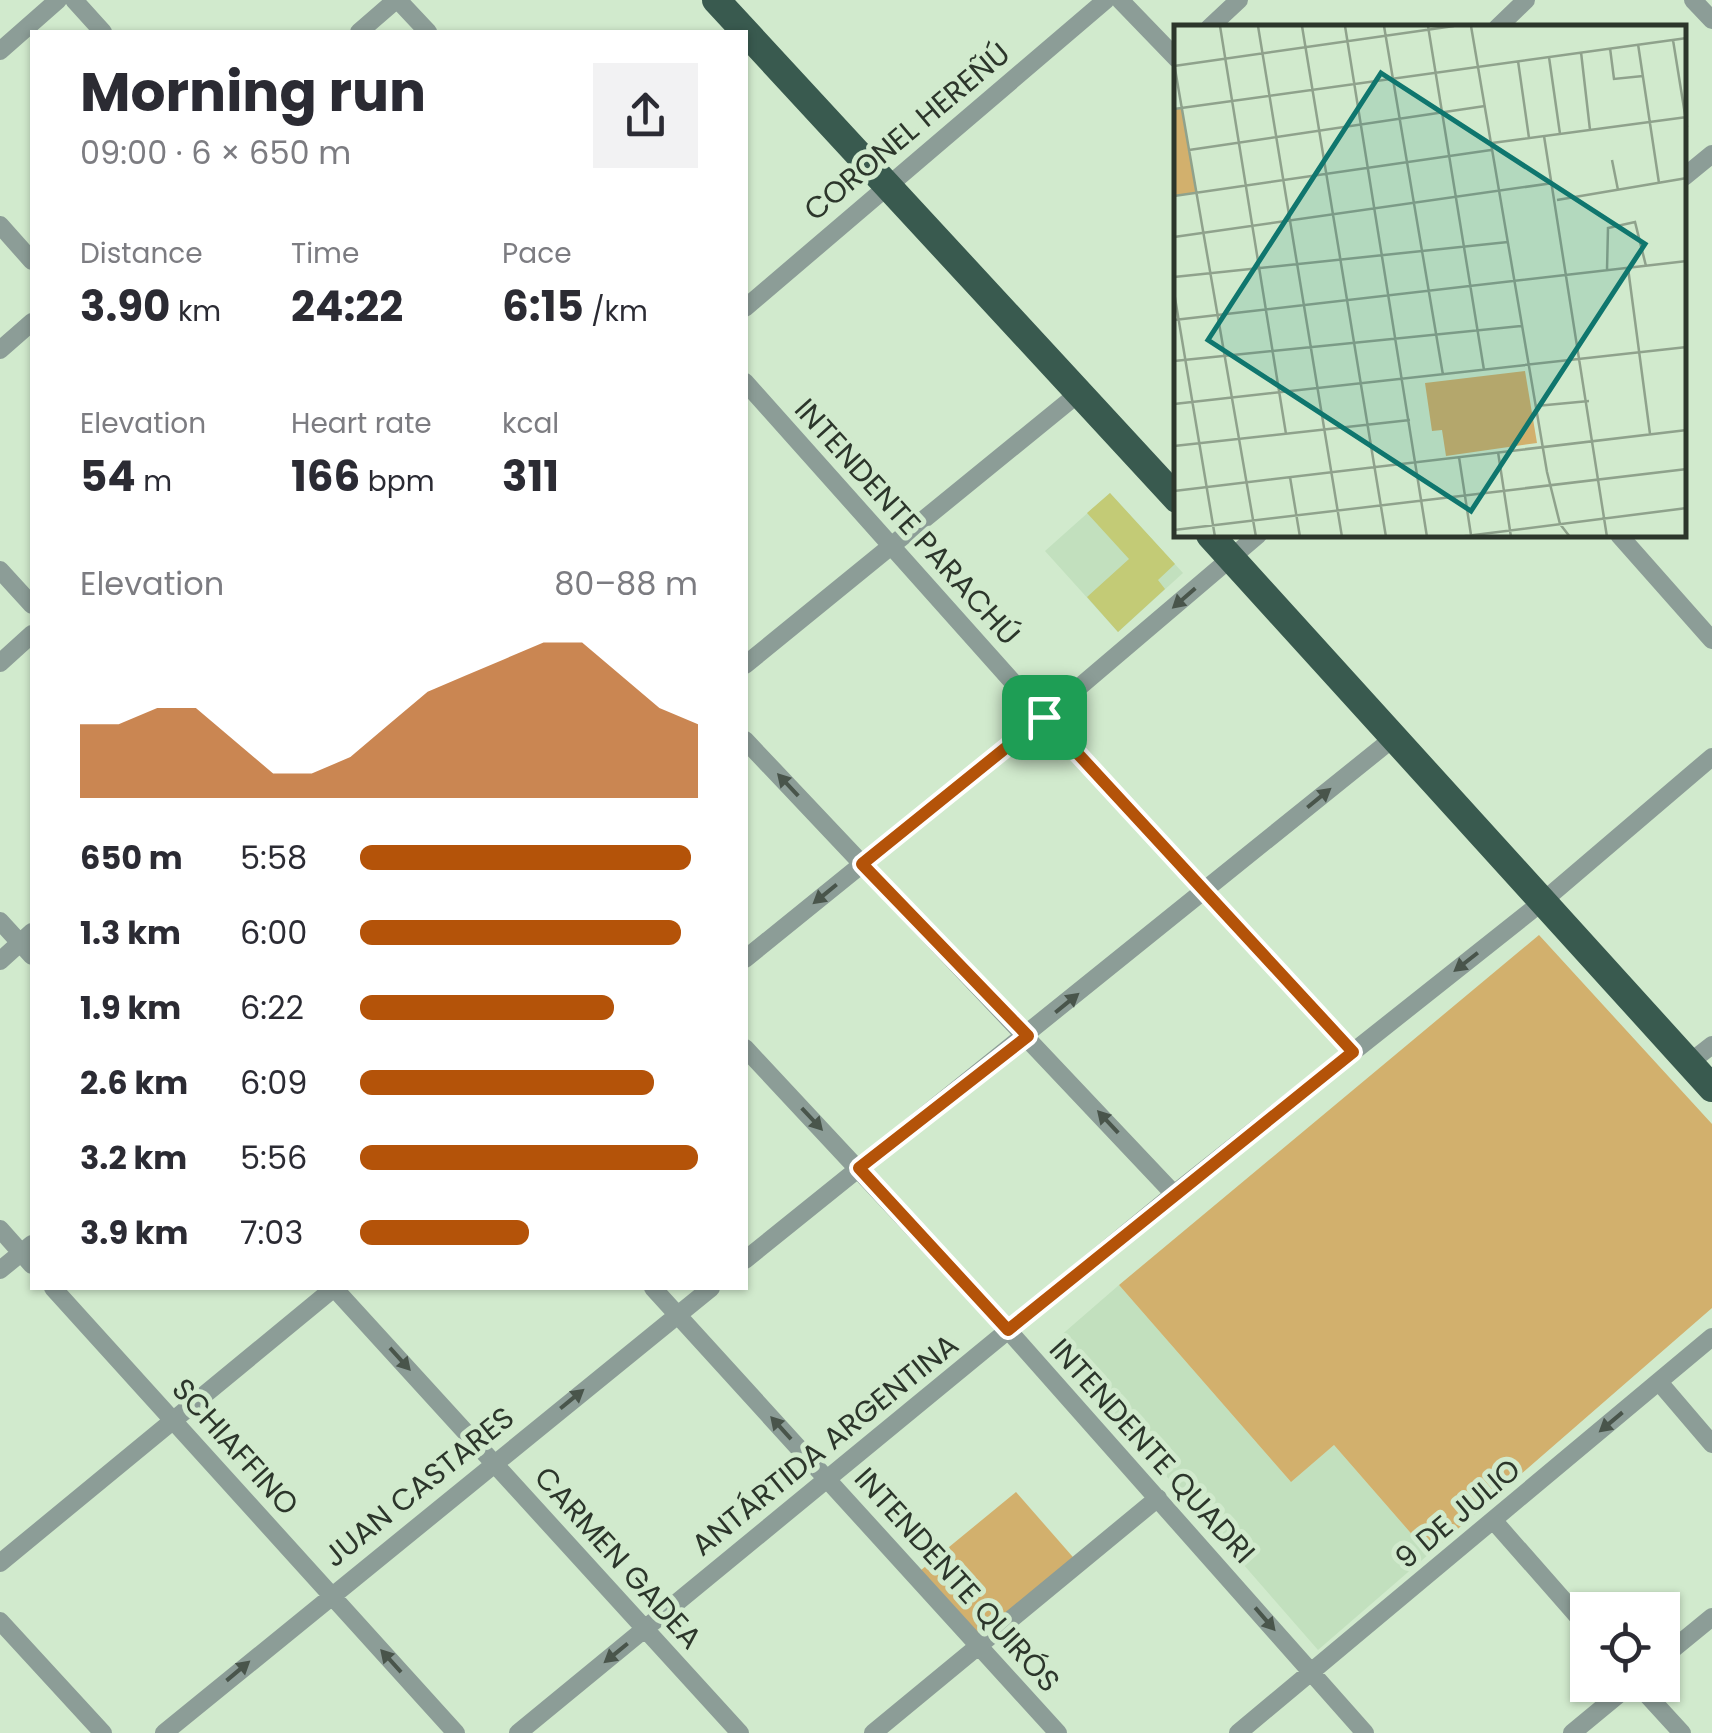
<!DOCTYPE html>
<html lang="en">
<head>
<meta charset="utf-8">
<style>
  body { margin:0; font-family:Poppins,sans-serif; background:#f2f2f3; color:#2b2b33; height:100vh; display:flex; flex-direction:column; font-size:38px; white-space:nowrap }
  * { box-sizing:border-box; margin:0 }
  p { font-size:32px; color:#7c7c81 }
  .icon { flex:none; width:55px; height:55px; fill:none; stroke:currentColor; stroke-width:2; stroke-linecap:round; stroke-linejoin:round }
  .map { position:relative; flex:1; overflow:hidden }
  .panel { position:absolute; left:30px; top:30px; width:718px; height:1260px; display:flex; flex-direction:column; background:#fff; border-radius:0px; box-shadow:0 2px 8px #0004 }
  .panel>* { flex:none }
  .tools { position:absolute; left:1570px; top:1592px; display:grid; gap:20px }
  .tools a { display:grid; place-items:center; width:110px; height:110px; border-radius:0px; background:#fff; box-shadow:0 2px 8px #0004; font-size:50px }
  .pin { position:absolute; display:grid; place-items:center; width:85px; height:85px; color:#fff; margin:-42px; border-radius:20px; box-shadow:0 5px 15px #0006 }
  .round { display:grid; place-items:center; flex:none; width:105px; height:105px; border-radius:0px; background:#f2f2f3 }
  .head { display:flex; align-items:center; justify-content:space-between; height:170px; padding:0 50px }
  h1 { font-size:55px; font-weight:700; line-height:75px }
  .stats { display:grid; grid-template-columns:repeat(3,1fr); gap:15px; height:170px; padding:10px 50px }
  .stats div { display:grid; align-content:center }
  .stats b { font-size:42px; font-weight:700 }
  .stats small { font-size:28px; font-weight:400 }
  .stats p { font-size:28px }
  .chart { height:280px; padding:20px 50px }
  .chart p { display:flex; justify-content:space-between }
  .chart svg { width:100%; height:180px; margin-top:10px; fill:#b45309; opacity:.7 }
  ul { padding:0 50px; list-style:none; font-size:32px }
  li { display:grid; grid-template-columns:160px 120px 1fr; align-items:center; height:75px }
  li i { height:25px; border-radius:12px; background:#b45309 }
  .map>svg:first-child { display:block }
</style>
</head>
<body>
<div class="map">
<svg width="1712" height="1733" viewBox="0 0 1712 1733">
  <rect width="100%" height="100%" fill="#d1eacd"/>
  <path fill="#c2e0be" d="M1110,493L1183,573L1118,632L1045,551Z
    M1119,1285L1290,1481L1334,1445L1429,1554L1318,1650L1051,1344Z"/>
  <path fill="#d2b06d" d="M1539,935L1712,1124V1308L1429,1554L1334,1445L1291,1482L1119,1285Z
    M1016,1492L1079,1564L979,1646L915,1575Z"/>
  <path fill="#c3cb76" d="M1110,493L1175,564L1158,580L1165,589L1118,632L1087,597L1129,559L1087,513Z"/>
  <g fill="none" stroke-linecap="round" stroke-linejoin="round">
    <path stroke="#8c9d97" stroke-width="18" d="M74,0L103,32
      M398,0L428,32
      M1120,0L1177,59
      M1693,0L1712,20
      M1209,28L1239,0
      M1497,28L1526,0
      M359,32L396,0
      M0,51L58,0
      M1684,177L1712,154
      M0,225L32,261
      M745,308L1106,0
      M0,350L32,322
      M745,382L1044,717L1353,1052
      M1619,535L1712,640
      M0,570L32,605
      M0,663L32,634
      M745,665L1079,393
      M745,740L1174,1194
      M0,921L32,956
      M745,959L1044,717L1258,535
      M0,961L32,932
      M745,1048L1008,1330L1365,1733
      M1689,1063L1712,1045
      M0,1229L32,1265
      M745,1260L1396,736
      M0,1270L32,1244
      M53,1288L456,1733
      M334,1288L740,1733
      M653,1288L1058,1733
      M1659,1382L1712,1444
      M1493,1520L1588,1628
      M0,1563L334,1288
      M0,1621L103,1733
      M1662,1658L1712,1617
      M1638,1685L1682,1733
      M164,1733L711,1288
      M518,1733L1174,1194L1542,902L1712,757
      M873,1733L1158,1498
      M1238,1733L1712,1337
      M1572,1733L1630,1685"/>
    <path stroke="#395a4f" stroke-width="28" d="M716,0L1177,499
      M1210,535L1712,1088"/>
  </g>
  <defs><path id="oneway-solid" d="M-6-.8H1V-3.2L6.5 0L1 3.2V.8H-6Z" transform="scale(2.5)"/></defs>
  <g fill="#49554b">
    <use href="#oneway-solid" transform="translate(1184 598) rotate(139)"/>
    <use href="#oneway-solid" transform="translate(788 785) rotate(-133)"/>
    <use href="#oneway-solid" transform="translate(1319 798) rotate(-39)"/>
    <use href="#oneway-solid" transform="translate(825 894) rotate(141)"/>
    <use href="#oneway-solid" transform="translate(1466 962) rotate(142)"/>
    <use href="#oneway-solid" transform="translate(1067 1003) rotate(-39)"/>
    <use href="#oneway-solid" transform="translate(812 1119) rotate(47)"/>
    <use href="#oneway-solid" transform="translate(1108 1122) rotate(-133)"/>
    <use href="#oneway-solid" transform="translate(400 1359) rotate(48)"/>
    <use href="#oneway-solid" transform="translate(572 1399) rotate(-39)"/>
    <use href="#oneway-solid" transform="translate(1611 1422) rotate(140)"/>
    <use href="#oneway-solid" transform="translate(781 1428) rotate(-132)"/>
    <use href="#oneway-solid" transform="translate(1265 1619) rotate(49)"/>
    <use href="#oneway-solid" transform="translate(616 1653) rotate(141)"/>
    <use href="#oneway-solid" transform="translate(391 1661) rotate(-132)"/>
    <use href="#oneway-solid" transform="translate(238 1671) rotate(-40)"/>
  </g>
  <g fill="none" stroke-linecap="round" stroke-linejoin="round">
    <g stroke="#fff" stroke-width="20">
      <path id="route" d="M1044,717L1353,1052L1008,1330L859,1168L1028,1036L862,864Z"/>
    </g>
    <use href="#route" stroke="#b45309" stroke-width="12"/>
  </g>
  <g text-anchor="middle" stroke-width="10" stroke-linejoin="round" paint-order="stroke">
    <g font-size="30" fill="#2c362b" stroke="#d1eacd">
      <text transform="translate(907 132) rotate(-40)" y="10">CORONEL HEREÑÚ</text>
      <text transform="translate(907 522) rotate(48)" y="10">INTENDENTE PARACHÚ</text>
      <text transform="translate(825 1445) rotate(-39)" y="10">ANTÁRTIDA ARGENTINA</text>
      <text transform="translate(235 1447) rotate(48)" y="10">SCHIAFFINO</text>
      <text transform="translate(1152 1451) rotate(48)" y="10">INTENDENTE QUADRI</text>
      <text transform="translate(419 1487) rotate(-39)" y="10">JUAN CASTARES</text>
      <text transform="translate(1458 1514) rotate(-40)" y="10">9 DE JULIO</text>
      <text transform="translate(618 1558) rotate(48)" y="10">CARMEN GADEA</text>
      <text transform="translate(957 1580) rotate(48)" y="10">INTENDENTE QUIRÓS</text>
    </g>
  </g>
  <g transform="translate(1174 25)">
    <rect width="512" height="512" fill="#d1eacd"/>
    <path d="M8,83L22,167L0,171V84ZM351,346L363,418L272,431L268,405L258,406L251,358Z" fill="#d2b06d"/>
    <path fill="none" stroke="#8fa28c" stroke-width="2.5" d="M46,1L112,409M84,1L168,512M128,1L212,512M171,1L253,512M210,1L269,350M254,1L310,345M297,1L373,447L386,499L396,512M499,15L513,102M464,19L485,158M436,23L440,54L469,51M407,27L416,105M375,32L386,109M344,36L355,113M0,38L82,512M0,41L280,1M0,84L513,13M370,111L433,512M318,118L513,92M15,125L311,81M438,135L444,165M0,171L317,125M383,175L513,153M0,212L379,158M454,243L476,409M433,245L434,203L461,197L472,241M0,252L334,217M0,267L41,512M0,295L513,236M0,336L347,301M0,379L513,322M362,381L415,376M0,421L236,395M324,427L337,512M285,432L297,510M116,452L126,512M0,466L513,405M0,505L513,444M284,512L513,483"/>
    <path fill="#0f766e" fill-opacity="0.15" stroke="#0f766e" stroke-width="5" d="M207,48L471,219L297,486L34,315Z"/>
    <rect width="512" height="512" fill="none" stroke="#2c362b" stroke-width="5"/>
  </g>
</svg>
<div class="tools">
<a><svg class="icon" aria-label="locate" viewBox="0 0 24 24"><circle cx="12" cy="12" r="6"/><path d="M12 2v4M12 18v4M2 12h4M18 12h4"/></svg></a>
</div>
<div class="pin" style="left:1044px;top:717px;background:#1e9e55"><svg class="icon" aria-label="arrive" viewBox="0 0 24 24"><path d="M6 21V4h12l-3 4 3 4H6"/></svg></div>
<section class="panel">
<div class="head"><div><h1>Morning run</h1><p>09:00 · 6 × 650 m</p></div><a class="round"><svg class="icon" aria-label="share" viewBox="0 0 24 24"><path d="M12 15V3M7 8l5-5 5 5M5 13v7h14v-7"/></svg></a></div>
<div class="stats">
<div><p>Distance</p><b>3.90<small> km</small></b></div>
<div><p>Time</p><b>24:22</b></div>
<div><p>Pace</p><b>6:15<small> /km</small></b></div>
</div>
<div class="stats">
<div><p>Elevation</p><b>54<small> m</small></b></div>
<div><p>Heart rate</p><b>166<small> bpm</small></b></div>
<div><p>kcal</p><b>311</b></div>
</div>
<div class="chart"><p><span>Elevation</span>80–88 m</p>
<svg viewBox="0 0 160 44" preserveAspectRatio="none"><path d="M0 44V26L10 26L20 22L30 22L40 30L50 38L60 38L70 34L80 26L90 18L100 14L110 10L120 6L130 6L140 14L150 22L160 26V44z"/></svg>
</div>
<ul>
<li><b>650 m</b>5:58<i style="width:98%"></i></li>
<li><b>1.3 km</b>6:00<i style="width:95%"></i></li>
<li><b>1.9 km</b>6:22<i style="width:75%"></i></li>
<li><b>2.6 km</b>6:09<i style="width:87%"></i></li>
<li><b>3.2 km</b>5:56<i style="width:100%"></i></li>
<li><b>3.9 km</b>7:03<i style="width:50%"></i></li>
</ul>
</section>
</div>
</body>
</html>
